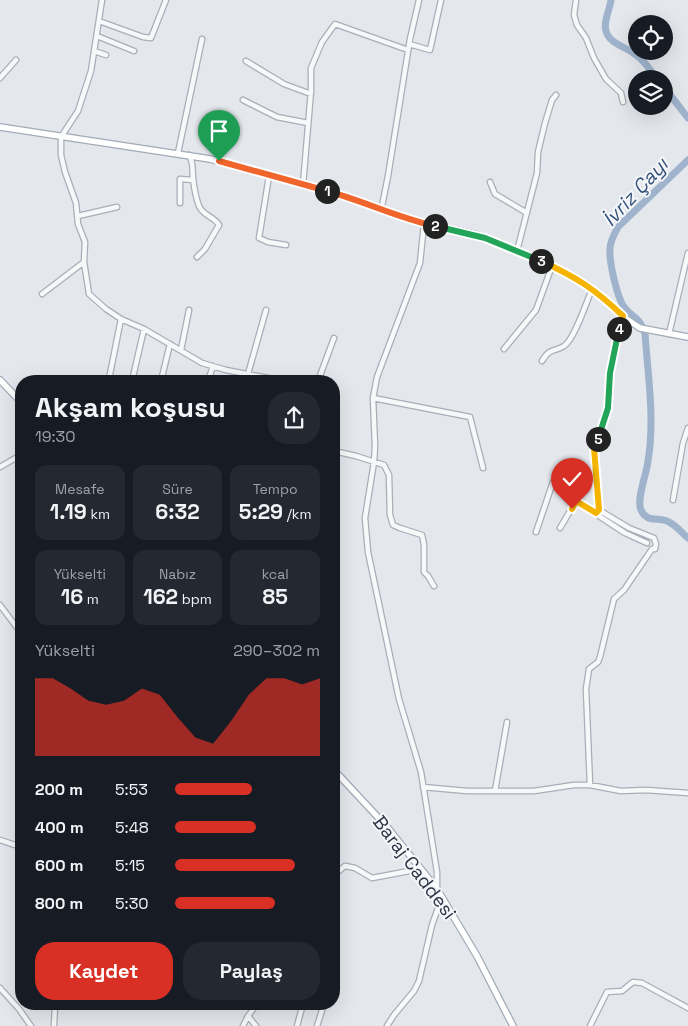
<!DOCTYPE html>
<html lang="tr">
<head>
<meta charset="utf-8">
<style>
  body { margin:0; font-family:"Space Grotesk",sans-serif; background:#242831; color:#f1f3f6; height:100vh; display:flex; flex-direction:column; font-size:19px; white-space:nowrap }
  * { box-sizing:border-box; margin:0 }
  p { font-size:16px; color:#9ea1a6 }
  .icon { flex:none; width:28px; height:28px; fill:none; stroke:currentColor; stroke-width:2; stroke-linecap:round; stroke-linejoin:round }
  .map { position:relative; flex:1; overflow:hidden }
  .details { position:absolute; left:15px; top:375px; width:325px; height:635px; display:flex; flex-direction:column; background:#171b24; border-radius:20px; box-shadow:0 5px 20px #0002 }
  .details>* { flex:none }
  .controls { position:absolute; left:628px; top:15px; display:grid; gap:10px }
  .controls a { display:grid; place-items:center; width:45px; height:45px; border-radius:50%; background:#171b24; box-shadow:0 5px 20px #0002; font-size:25px }
  .pin { position:absolute; display:grid; place-items:center; width:42px; height:42px; color:#fff; margin:-51px -21px; border-radius:50% 50% 50% 0; rotate:-45deg; box-shadow:0 0 5px #0007 }
  .pin .icon { rotate:45deg }
  .km { position:absolute; width:25px; height:25px; margin:-12px; border-radius:50%; background:#222; color:#fff; font-size:14px; line-height:25px; text-align:center }
  .round { display:grid; place-items:center; flex:none; width:52px; height:52px; border-radius:20px; background:#242831 }
  .headline { display:flex; align-items:center; justify-content:space-between; height:85px; padding:0 20px }
  h1 { font-size:28px; font-weight:700; line-height:38px }
  .metrics { display:grid; grid-template-columns:repeat(3,1fr); gap:8px; height:85px; padding:5px 20px }
  .metrics div { display:grid; align-content:center; border-radius:12px; background:#242831; text-align:center }
  .metrics b { font-size:21px; font-weight:700 }
  .metrics small { font-size:14px; font-weight:400 }
  .metrics p { font-size:14px }
  .chart { height:140px; padding:10px 20px }
  .chart p { display:flex; justify-content:space-between }
  .chart svg { width:100%; height:90px; margin-top:5px; fill:#d93025; opacity:.7 }
  .button { display:flex; gap:10px; margin-top:auto; padding:10px 20px }
  .button a { flex:1; height:58px; border-radius:20px; background:#d93025; color:#fff; font-size:20px; font-weight:700; line-height:58px; text-align:center }
  .button a+a { background:#242831; color:#f1f3f6 }
  ul { padding:0 20px; list-style:none; font-size:16px }
  li { display:grid; grid-template-columns:80px 60px 1fr; align-items:center; height:38px }
  li i { height:12px; border-radius:6px; background:#d93025 }
  .map>svg:first-child { display:block }
</style>
</head>
<body>
<div class="map">
<svg width="688" height="1026" viewBox="0 0 688 1026">
  <rect width="100%" height="100%" fill="#e4e7ec"/>
  <g fill="none" stroke-linecap="round" stroke-linejoin="round">
    <path stroke="#9fb4cc" stroke-width="7" d="M611,0C610,9 603,22 606,31C609,44 627,47 636,55C645,61 651,71 657,79
      M664,87L688,118
      M688,160L618,227C614,235 610,241 610,249C609,262 617,297 624,307C634,320 639,315 645,334C648,376 655,420 648,461C647,473 636,499 641,510C647,523 657,517 667,521C675,524 682,533 688,538"/>
    <g stroke="#a9aeb7" stroke-width="7">
      <path id="minor" d="M102,0L91,71L78,111L61,137V155L65,172L76,203L78,224L85,242L84,262L89,294L106,309L121,319L144,329L202,363L226,370L284,381
        M576,0L574,15L577,25L586,38L594,58L606,79L621,93L623,102
        M99,21L143,37L151,38L166,0
        M97,36L134,51
        M409,44L430,50L441,0
        M94,51L106,55
        M246,61L284,84L311,94
        M0,78L16,60
        M243,100L277,117L308,123
        M178,153L202,39
        M189,155C194,163 192,169 193,178C194,187 196,198 199,206C203,216 215,217 219,225L205,249L197,257
        M269,176L259,238L268,242L286,245
        M490,182L495,194L527,213
        M303,185L311,91V68L322,42L335,24L408,50
        M180,203V179L193,180
        M382,206L388,176L410,39L419,0
        M78,216L117,207
        M424,224L420,263L377,377L373,398L375,446L374,462L365,518L368,552L399,699L421,772L437,872V889
        M517,251L537,173L538,152L545,123L552,100L556,95
        M42,294L84,262
        M669,334L688,253
        M504,349L536,310L552,266
        M181,350L189,310
        M542,361C550,347 555,352 564,346C574,340 587,301 592,289
        M248,374L266,310
        M109,379L121,319
        M132,381L144,329
        M161,381L170,344
        M208,381L213,366
        M318,381L334,338
        M373,398L470,417L483,468
        M334,451L356,456L384,465L389,475L390,515L393,525L400,528L422,535L424,545V572L428,576L434,586
        M0,467L21,455
        M673,500L683,443L688,428
        M560,528L576,501
        M536,532L553,482L558,484L576,501L625,533L647,543
        M0,605L21,633
        M590,785L586,689L589,669L598,662L600,657L614,599L624,590L652,549H655L656,544L654,538L629,528L599,510L594,448L608,408L611,373L623,316
        M423,787L467,791H534L574,785H590L621,791L646,790L688,793
        M495,791L507,722
        M0,840L21,847
        M334,875L345,866L355,868L372,878L420,869
        M0,988L19,1009L31,1026
        M54,1026L55,1004
        M243,1026L248,1016
        M256,1026L248,1016L257,1004
        M297,1026L303,1004
        M317,1026L324,1004
        M387,1026L394,1015L414,991L419,981L432,925L442,897
        M590,1026L607,992L622,991L633,982L642,983L688,1008"/>
    </g>
    <g stroke="#a3abb8" stroke-width="8">
      <path id="major" d="M0,127L210,159L346,197L419,222L477,235L506,246L574,277L587,285L628,320L640,328L688,337
        M0,380L21,402
        M334,770L387,827L437,889L477,956L513,1026"/>
    </g>
    <use href="#minor" stroke="#f7f8fa" stroke-width="4.5"/>
    <use href="#major" stroke="#fff" stroke-width="5.5"/>
  </g>
  <g fill="none" stroke-linecap="round" stroke-linejoin="round">
    <g stroke="#fff" stroke-width="10">
      <path id="split-1" d="M219,161L327,191"/>
    </g>
    <g stroke="#fff" stroke-width="10">
      <path id="split-2" d="M327,191C364,201 398,218 435,226"/>
    </g>
    <g stroke="#fff" stroke-width="10">
      <path id="split-3" d="M435,226L485,238L541,261"/>
    </g>
    <g stroke="#fff" stroke-width="10">
      <path id="split-4" d="M541,261C576,277 595,289 623,316L619,329"/>
    </g>
    <g stroke="#fff" stroke-width="10">
      <path id="split-5" d="M598,439L608,408L610,373L619,329"/>
    </g>
    <g stroke="#fff" stroke-width="10">
      <path id="split-6" d="M572,509L576,501L596,513L599,510L594,448L598,439"/>
    </g>
    <use href="#split-1" stroke="#f0652b" stroke-width="6"/>
    <use href="#split-2" stroke="#f0652b" stroke-width="6"/>
    <use href="#split-3" stroke="#22a559" stroke-width="6"/>
    <use href="#split-4" stroke="#f5b400" stroke-width="6"/>
    <use href="#split-5" stroke="#22a559" stroke-width="6"/>
    <use href="#split-6" stroke="#f5b400" stroke-width="6"/>
  </g>
  <g text-anchor="middle" stroke-width="4" stroke-linejoin="round" paint-order="stroke">
    <g font-size="19" fill="#2b3445" stroke="#f4f6f9">
      <text transform="translate(415 867) rotate(53)" y="7">Baraj Caddesi</text>
    </g>
    <g font-size="20" font-style="italic" fill="#34527a" stroke="#f4f6f9">
      <text transform="translate(635 192) rotate(-47)" y="7">İvriz Çayı</text>
    </g>
  </g>
</svg>
<div class="controls">
<a><svg class="icon" aria-label="locate" viewBox="0 0 24 24"><circle cx="12" cy="12" r="6"/><path d="M12 2v4M12 18v4M2 12h4M18 12h4"/></svg></a>
<a><svg class="icon" aria-label="layers" viewBox="0 0 24 24"><path d="M12 4l9 5-9 5-9-5zM3 14l9 5 9-5"/></svg></a>
</div>
<div class="pin" style="left:219px;top:161px;background:#1e9e55"><svg class="icon" aria-label="arrive" viewBox="0 0 24 24"><path d="M6 21V4h12l-3 4 3 4H6"/></svg></div>
<div class="pin" style="left:572px;top:509px;background:#d93025"><svg class="icon" aria-label="check" viewBox="0 0 24 24"><path d="M5 12l5 5 9-10"/></svg></div>
<b class="km" style="left:327px;top:191px">1</b>
<b class="km" style="left:435px;top:226px">2</b>
<b class="km" style="left:541px;top:261px">3</b>
<b class="km" style="left:619px;top:329px">4</b>
<b class="km" style="left:598px;top:439px">5</b>
<section class="details">
<div class="headline"><div><h1>Akşam koşusu</h1><p>19:30</p></div><a class="round"><svg class="icon" aria-label="share" viewBox="0 0 24 24"><path d="M12 15V3M7 8l5-5 5 5M5 13v7h14v-7"/></svg></a></div>
<div class="metrics">
<div><p>Mesafe</p><b>1.19<small> km</small></b></div>
<div><p>Süre</p><b>6:32</b></div>
<div><p>Tempo</p><b>5:29<small> /km</small></b></div>
</div>
<div class="metrics">
<div><p>Yükselti</p><b>16<small> m</small></b></div>
<div><p>Nabız</p><b>162<small> bpm</small></b></div>
<div><p>kcal</p><b>85</b></div>
</div>
<div class="chart"><p><span>Yükselti</span>290–302 m</p>
<svg viewBox="0 0 160 44" preserveAspectRatio="none"><path d="M0 44V6L10 6L20 11L30 17L40 19L50 17L60 11L70 14L80 25L90 35L100 38L110 27L120 14L130 6L140 6L150 9L160 6V44z"/></svg>
</div>
<ul>
<li><b>200 m</b>5:53<i style="width:53%"></i></li>
<li><b>400 m</b>5:48<i style="width:56%"></i></li>
<li><b>600 m</b>5:15<i style="width:83%"></i></li>
<li><b>800 m</b>5:30<i style="width:69%"></i></li>
</ul>
<div class="button"><a>Kaydet</a><a>Paylaş</a></div>
</section>
</div>
</body>
</html>
